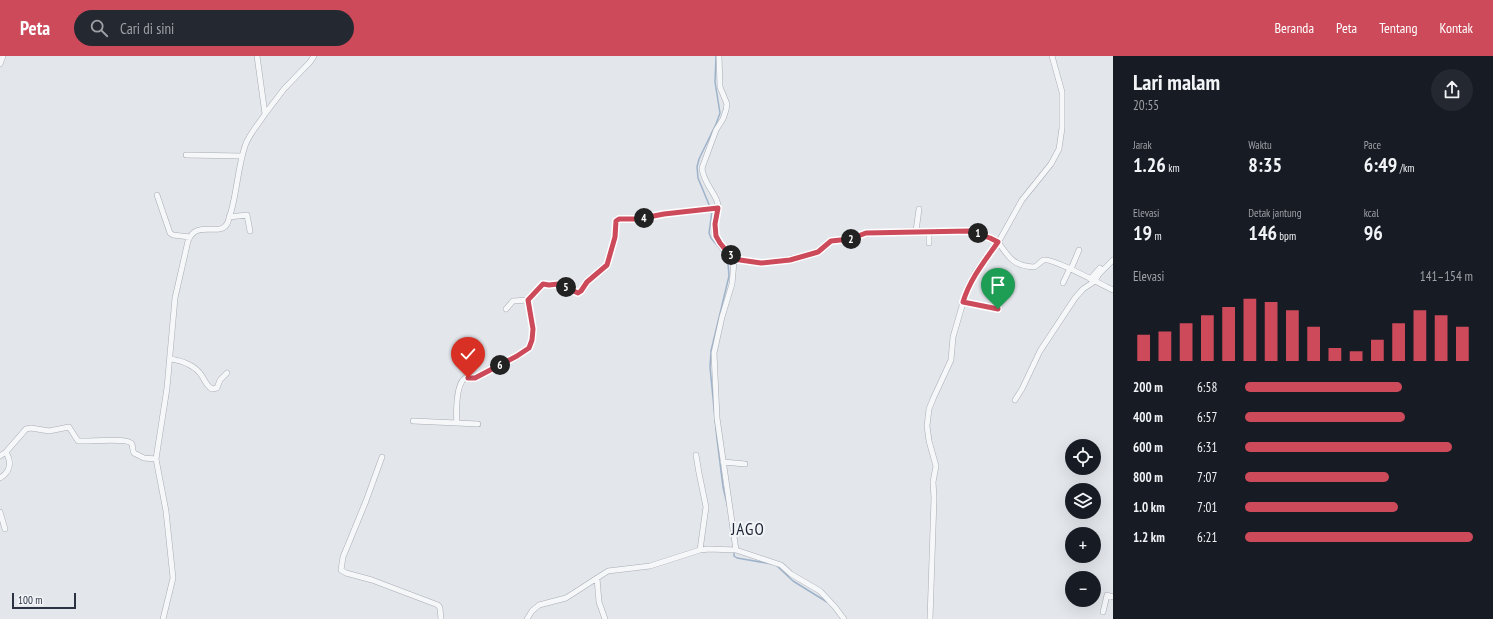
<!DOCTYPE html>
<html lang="id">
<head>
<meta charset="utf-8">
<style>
  body { margin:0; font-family:"PT Sans Narrow",sans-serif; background:#242831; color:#f1f3f6; height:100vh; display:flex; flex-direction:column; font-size:15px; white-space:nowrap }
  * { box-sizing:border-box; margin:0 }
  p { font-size:13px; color:#9ea1a6 }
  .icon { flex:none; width:22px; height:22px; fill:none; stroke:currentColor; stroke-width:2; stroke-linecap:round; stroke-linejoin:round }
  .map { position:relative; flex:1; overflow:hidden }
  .sheet { display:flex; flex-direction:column; background:#171b24; width:380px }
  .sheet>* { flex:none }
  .buttons { position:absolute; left:1065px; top:383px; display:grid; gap:8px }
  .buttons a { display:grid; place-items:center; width:36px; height:36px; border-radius:50%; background:#171b24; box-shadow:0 4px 16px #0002; font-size:20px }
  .scale { position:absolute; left:12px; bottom:10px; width:64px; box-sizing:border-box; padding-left:4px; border:2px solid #2b3343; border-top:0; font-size:11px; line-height:14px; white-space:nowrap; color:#2b3343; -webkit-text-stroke:3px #f2f5f8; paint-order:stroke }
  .pin { position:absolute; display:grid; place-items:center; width:34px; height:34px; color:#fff; margin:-41px -17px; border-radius:50% 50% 50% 0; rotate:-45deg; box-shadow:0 0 4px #0007 }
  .pin .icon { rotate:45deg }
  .km { position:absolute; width:20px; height:20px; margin:-10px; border-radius:50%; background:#222; color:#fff; font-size:11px; line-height:20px; text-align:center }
  .round { display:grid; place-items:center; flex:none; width:42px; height:42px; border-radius:21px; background:#242831 }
  .head { display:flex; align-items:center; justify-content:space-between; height:68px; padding:0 20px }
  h1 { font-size:22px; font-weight:700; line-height:30px }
  .metrics { display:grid; grid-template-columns:repeat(3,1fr); gap:6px; height:68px; padding:4px 20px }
  .metrics div { display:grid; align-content:center }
  .metrics b { font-size:20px; font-weight:700 }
  .metrics small { font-size:11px; font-weight:400 }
  .metrics p { font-size:11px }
  .chart { height:112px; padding:8px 20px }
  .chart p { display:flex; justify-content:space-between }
  .chart svg { width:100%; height:72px; margin-top:4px; stroke:#cd4a5b; stroke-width:6 }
  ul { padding:0 20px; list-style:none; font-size:13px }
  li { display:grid; grid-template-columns:64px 48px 1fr; align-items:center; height:30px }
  li i { height:10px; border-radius:5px; background:#cd4a5b }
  header { display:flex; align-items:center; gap:24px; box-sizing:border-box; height:56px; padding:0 20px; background:#cd4a5b; color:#fff }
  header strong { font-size:19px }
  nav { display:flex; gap:22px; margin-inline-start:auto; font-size:14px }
  .search { width:280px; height:36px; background:#242831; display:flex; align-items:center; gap:10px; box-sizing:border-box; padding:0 14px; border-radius:22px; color:#9ea1a6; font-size:15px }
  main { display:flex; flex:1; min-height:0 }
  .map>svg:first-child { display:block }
</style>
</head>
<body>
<header>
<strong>Peta</strong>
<div class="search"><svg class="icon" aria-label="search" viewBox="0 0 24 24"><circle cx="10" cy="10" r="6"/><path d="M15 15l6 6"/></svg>Cari di sini</div>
<nav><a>Beranda</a><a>Peta</a><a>Tentang</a><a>Kontak</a></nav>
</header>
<main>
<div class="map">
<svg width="1113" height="563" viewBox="0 0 1113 563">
  <rect width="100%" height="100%" fill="#e3e6eb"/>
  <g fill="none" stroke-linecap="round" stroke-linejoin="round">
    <path stroke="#9eb3ca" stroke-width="1.5" d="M710,151L698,122L697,111L699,103L716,68L720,57L715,26L716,0
      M712,155L709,177L711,182L721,194L728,208L729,220L711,295L710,311L717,383L723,431L728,452
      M734,495V500L737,502L772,508
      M777,510L793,525L827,546"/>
    <g stroke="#a8adb5" stroke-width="6">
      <path id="minor" d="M719,0L720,31L727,48L726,54L723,63L716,74L702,112C703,125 712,133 717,145C721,154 713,168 715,178C718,189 730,196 734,206L732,228L722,261L714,297L717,362L736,494L781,509L791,518L820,535L835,551L844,563
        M0,8L3,0
        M265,58L284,33L310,6L314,0
        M186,99L242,100
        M157,139L170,177L173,179L190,181
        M229,161L247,159L250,175
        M916,175L919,153
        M929,176V187
        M998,186C1009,202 1014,210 1034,211C1038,210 1040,205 1044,204C1053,202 1102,229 1113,234
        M733,203L761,207L790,203L818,196L826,188L835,184L850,183L866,177L969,175L999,185L1022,144L1051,108L1059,93L1062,72V36L1052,0
        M1071,213L1079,194
        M1090,223L1100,212
        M1063,227L1070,212
        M963,246L998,253
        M506,253L513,245L528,244L543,228L551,229L558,228L575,236H580L587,225L607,209L615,181L616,165L617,163H638L664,158L718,152
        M171,303C183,305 195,309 202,320C205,325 207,330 212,333L217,332L220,324L227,317
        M1015,344L1022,333L1040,295L1075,242L1083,233L1095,225L1099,218L1113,204
        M413,365L457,367
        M478,368L457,367C456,356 456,328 465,322H475L517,301L529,292L532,284L533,273L528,244
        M696,399L699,417L706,451L700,494
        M0,400L6,396L26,373L31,372L49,375L69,371L78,385C87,386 128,381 132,388C133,391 132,394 134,397L144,402L156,403
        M382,401L366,445L343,501L341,514L346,517L372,524L438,549L440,552L441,563
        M723,406L745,408
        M0,422C10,416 12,407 6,396
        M0,456L5,473
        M597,522L599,546L605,563
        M1103,556L1107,539L1113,541
        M163,563L173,522L166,455L156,403L167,332L175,242L188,185C196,163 220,181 227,168C229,165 229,160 231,156C237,135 238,111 245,90C249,78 258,69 265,58L257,0
        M527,563L532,555L539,549L566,542L608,515L650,510L700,494L709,493L736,494
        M930,563L934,442L933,426L936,410L929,385L927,370L929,353L933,343L951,304L953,281L967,233L975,217L998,185"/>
    </g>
    <use href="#minor" stroke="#f5f7f9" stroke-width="5"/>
  </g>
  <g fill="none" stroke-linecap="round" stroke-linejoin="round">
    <g stroke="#fff" stroke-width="8">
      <path id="route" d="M468,322H475L517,300L529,292L532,284L533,273L528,244L543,228L549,229L558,228L578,237L581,235L587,226L607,209L615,181L616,165L619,163H638L664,158L718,152L715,168L716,180L720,187L733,203L761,207L790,204L818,196L831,185L850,183L866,177L969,175L990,182L998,186C984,206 970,223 963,246L998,253"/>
    </g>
    <use href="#route" stroke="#cd4a5b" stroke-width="5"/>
  </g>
  <g text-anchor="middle" stroke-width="4" stroke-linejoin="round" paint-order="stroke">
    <g font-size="17" letter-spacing="1" fill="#1d2434" stroke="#f2f5f8">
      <text x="748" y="479">JAGO</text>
    </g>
  </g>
</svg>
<div class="buttons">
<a><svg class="icon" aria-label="locate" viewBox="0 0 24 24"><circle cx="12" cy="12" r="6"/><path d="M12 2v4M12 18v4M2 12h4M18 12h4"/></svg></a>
<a><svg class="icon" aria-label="layers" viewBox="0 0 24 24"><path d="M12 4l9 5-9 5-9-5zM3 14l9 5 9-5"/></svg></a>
<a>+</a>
<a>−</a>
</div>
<div class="scale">100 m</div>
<div class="pin" style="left:998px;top:253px;background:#1e9e55"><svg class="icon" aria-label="arrive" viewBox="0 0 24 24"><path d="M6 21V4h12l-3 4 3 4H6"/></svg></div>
<div class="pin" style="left:468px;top:322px;background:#d93025"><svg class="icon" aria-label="check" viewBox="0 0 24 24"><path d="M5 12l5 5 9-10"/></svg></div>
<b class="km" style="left:978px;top:177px">1</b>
<b class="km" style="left:851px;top:183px">2</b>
<b class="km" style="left:731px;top:199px">3</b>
<b class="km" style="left:644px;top:162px">4</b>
<b class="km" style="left:566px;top:231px">5</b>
<b class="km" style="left:500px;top:309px">6</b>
</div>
<section class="sheet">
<div class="head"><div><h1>Lari malam</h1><p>20:55</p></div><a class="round"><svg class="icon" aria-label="share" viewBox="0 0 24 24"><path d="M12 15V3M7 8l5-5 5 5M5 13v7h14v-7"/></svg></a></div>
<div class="metrics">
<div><p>Jarak</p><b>1.26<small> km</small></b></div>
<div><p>Waktu</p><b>8:35</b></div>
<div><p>Pace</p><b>6:49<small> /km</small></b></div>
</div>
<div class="metrics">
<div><p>Elevasi</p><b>19<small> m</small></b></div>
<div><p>Detak jantung</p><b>146<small> bpm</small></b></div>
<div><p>kcal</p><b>96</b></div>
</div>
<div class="chart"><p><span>Elevasi</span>141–154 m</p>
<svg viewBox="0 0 160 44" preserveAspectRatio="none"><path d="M5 44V28M15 44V26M25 44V21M35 44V16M45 44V11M55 44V6M65 44V8M75 44V13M85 44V23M95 44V36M105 44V38M115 44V31M125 44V21M135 44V13M145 44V16M155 44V23"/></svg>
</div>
<ul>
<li><b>200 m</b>6:58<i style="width:69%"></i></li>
<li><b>400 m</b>6:57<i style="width:70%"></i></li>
<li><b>600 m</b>6:31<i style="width:91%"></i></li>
<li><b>800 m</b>7:07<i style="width:63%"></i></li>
<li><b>1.0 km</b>7:01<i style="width:67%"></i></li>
<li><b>1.2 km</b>6:21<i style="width:100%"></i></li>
</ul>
</section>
</main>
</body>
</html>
